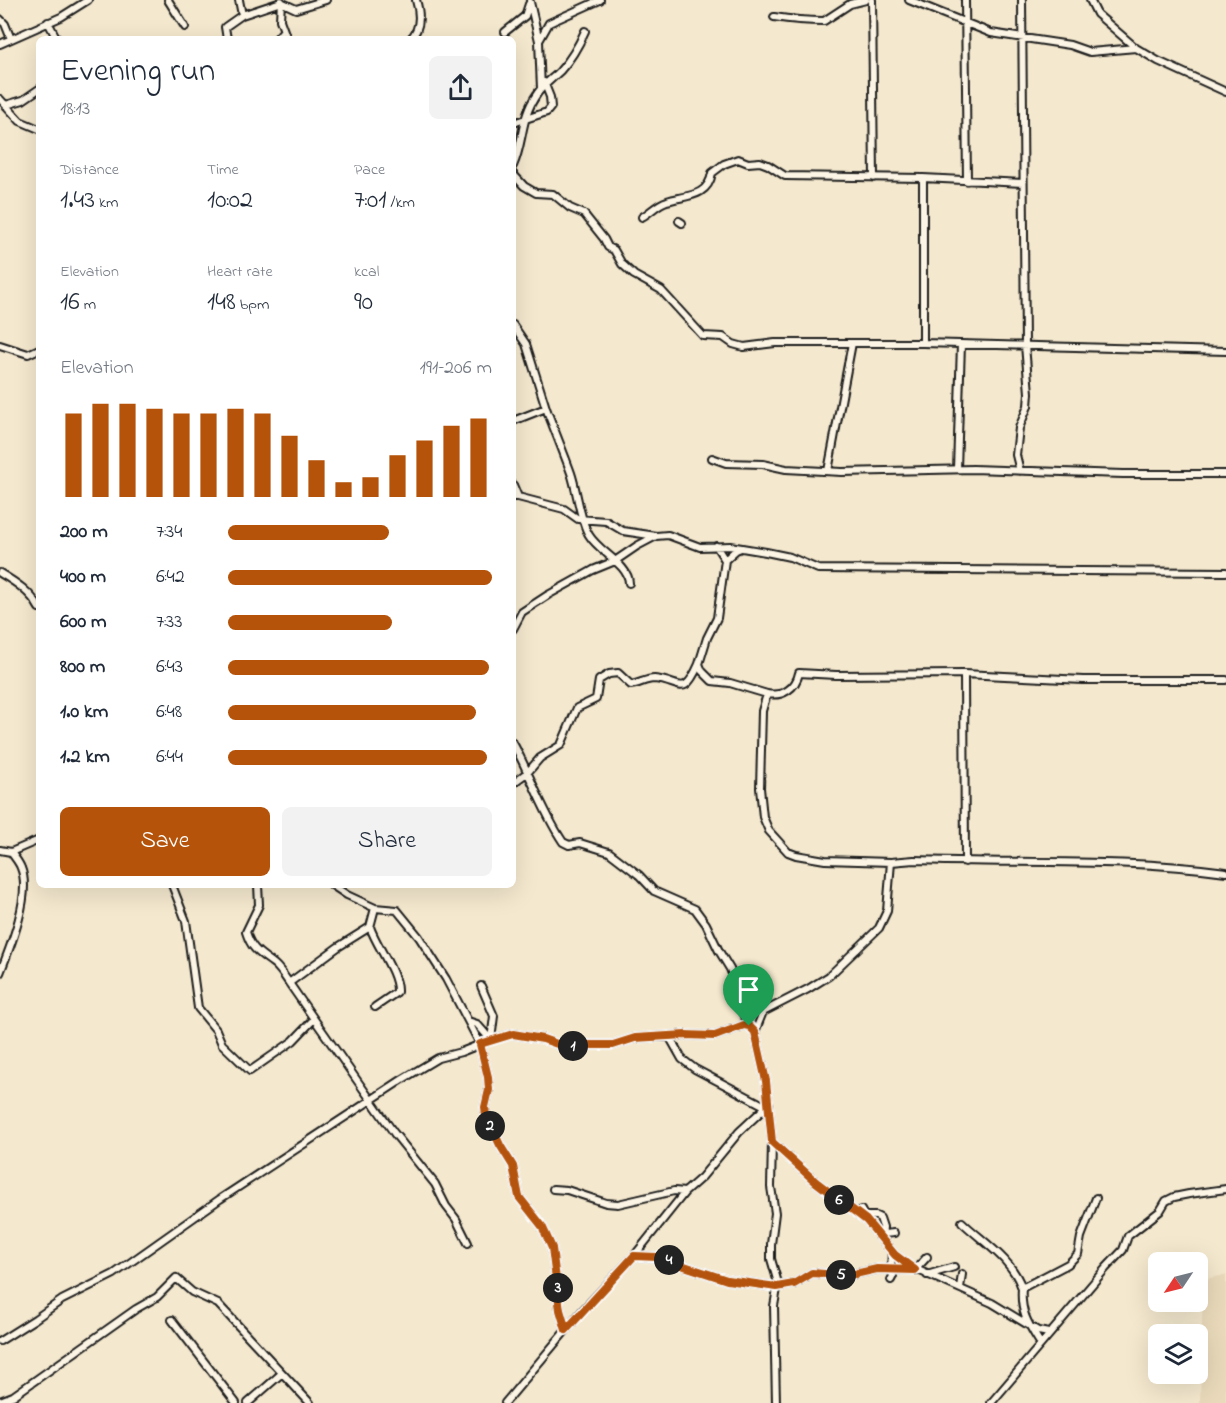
<!DOCTYPE html>
<html lang="en">
<head>
<meta charset="utf-8">
<style>
  body { margin:0; font-family:"Indie Flower",sans-serif; background:#f2f2f3; color:#1f2937; height:100vh; display:flex; flex-direction:column; font-size:22px; white-space:nowrap }
  * { box-sizing:border-box; margin:0 }
  p { font-size:20px; color:#747a83 }
  .icon { flex:none; width:33px; height:33px; fill:none; stroke:currentColor; stroke-width:2; stroke-linecap:round; stroke-linejoin:round }
  .map { position:relative; flex:1; overflow:hidden }
  .side { position:absolute; left:36px; top:36px; width:480px; height:852px; display:flex; flex-direction:column; background:#fff; border-radius:9px; box-shadow:0 6px 24px #0002 }
  .side>* { flex:none }
  .needle { width:39px; rotate:235deg }
  .fabs { position:absolute; left:1148px; top:1252px; display:grid; gap:12px }
  .fabs a { display:grid; place-items:center; width:60px; height:60px; border-radius:9px; background:#fff; box-shadow:0 6px 24px #0002; font-size:30px }
  .pin { position:absolute; display:grid; place-items:center; width:51px; height:51px; color:#fff; margin:-62px -26px; border-radius:50% 50% 50% 0; rotate:-45deg; box-shadow:0 0 6px #0007 }
  .pin .icon { rotate:45deg }
  .km { position:absolute; width:30px; height:30px; margin:-15px; border-radius:50%; background:#222; color:#fff; font-size:16px; line-height:30px; text-align:center }
  .round { display:grid; place-items:center; flex:none; width:63px; height:63px; border-radius:9px; background:#f2f2f3 }
  .overview { display:flex; align-items:center; justify-content:space-between; height:102px; padding:0 24px }
  h1 { font-size:33px; font-weight:600; line-height:45px }
  .metrics { display:grid; grid-template-columns:repeat(3,1fr); gap:9px; height:102px; padding:6px 24px }
  .metrics div { display:grid; align-content:center }
  .metrics b { font-size:26px; font-weight:600 }
  .metrics small { font-size:16px; font-weight:400 }
  .metrics p { font-size:16px }
  .chart { height:168px; padding:12px 24px }
  .chart p { display:flex; justify-content:space-between }
  .chart svg { width:100%; height:108px; margin-top:6px; stroke:#b45309; stroke-width:6 }
  .action { display:flex; gap:12px; margin-top:auto; padding:12px 24px }
  .action a { flex:1; height:69px; border-radius:9px; background:#b45309; color:#fff; font-size:24px; font-weight:600; line-height:69px; text-align:center }
  .action a+a { background:#f2f2f3; color:#1f2937 }
  ul { padding:0 24px; list-style:none; font-size:20px }
  li { display:grid; grid-template-columns:96px 72px 1fr; align-items:center; height:45px }
  li i { height:15px; border-radius:8px; background:#b45309 }
  .map>svg:first-child { display:block }
</style>
</head>
<body>
<div class="map">
<svg width="1226" height="1403" viewBox="0 0 1226 1403">
  <rect width="100%" height="100%" fill="#f4e8ce"/>
  <filter id="ink" filterUnits="userSpaceOnUse"><feTurbulence type="fractalNoise" baseFrequency=".0167" numOctaves="2"/><feDisplacementMap in="SourceGraphic" scale="12" xChannelSelector="R" yChannelSelector="G"/><feConvolveMatrix kernelMatrix="1 2 1 2 8 2 1 2 1" color-interpolation-filters="sRGB"/></filter>
  <g filter="url(#ink)">
    <path fill="#eadabb" d="M1226,1275V1403H1200L1203,1279Z"/>
    <g fill="none" stroke-linecap="round" stroke-linejoin="round">
      <g stroke="#1c1c1c" stroke-width="10">
        <path id="street" d="M168,0L185,27
          M239,0L242,15
          M872,0L874,178
          M909,0L991,33L1070,45L1090,52L1136,48L1158,61L1226,92
          M965,0L967,181
          M1090,0L1097,14L1136,48
          M281,1L280,20L287,39
          M530,2L539,41L541,89
          M774,17C793,20 805,21 824,21L850,4L866,0
          M0,19L5,24L11,39
          M48,22L57,39
          M505,32L525,16L529,4
          M227,39L225,27L242,15L281,2L296,9L326,0
          M276,39L283,31
          M410,39C421,29 420,13 416,0
          M540,39L549,23L600,0
          M0,44L61,17L88,0
          M0,99L20,121L39,129
          M6,105L23,100L39,89
          M513,123L547,112L551,107L550,97L544,82
          M513,166C524,142 520,118 537,94C543,85 552,79 560,71C571,59 579,45 585,31
          M513,174L524,186L536,193L553,194L570,208L584,214L604,239L608,247L614,250L622,264L634,275L661,290L703,336L723,337L733,344L744,347L775,343H923L1226,351
          M923,178V343
          M642,217C651,212 657,204 667,201C685,195 708,198 712,173L724,164L738,159L748,163L760,162L768,165L785,176L923,178L1023,183
          M679,221L682,223
          M513,325L526,344L546,408
          M0,345L28,354L39,349
          M513,421L546,408C554,429 563,451 571,473C577,490 580,521 589,535C599,552 629,565 629,583
          M712,458L726,463L763,464L786,469L842,472L973,469L1123,474H1226
          M957,469L961,344
          M828,471L852,343
          M1020,471L1016,455L1019,428L1028,406L1029,393L1025,345L1022,0
          M513,485L518,497
          M513,497H518L564,509L578,519L606,521L623,531L656,536
          M716,546L725,560
          M741,548L736,550L725,560L717,618L707,638L699,664L702,671L712,681L730,683L767,694
          M0,573C15,582 31,592 39,608
          M513,629L522,612L548,595L593,570L615,561L637,546L656,536L668,535L700,547L730,546L766,552L790,557L818,569L1226,572
          M964,674L965,862
          M513,743C531,776 542,811 563,842L569,845L580,843L609,852L639,875L654,891L695,909L706,924L719,951L730,969C740,991 737,1014 755,1032
          M513,783L528,772L540,758L561,745L577,708L596,699L599,680L609,674L618,673L631,685C639,684 646,679 654,679C681,681 683,700 699,664
          M0,850L11,852L39,840
          M891,862L825,860L796,855L788,852L769,831L763,817L760,788L762,711L767,694C783,697 796,688 799,673L836,675L964,674L1083,680H1226
          M172,885L186,921L198,1008L216,1030L222,1044L250,1071L293,1041L314,1019L289,983L338,947L370,927L375,908
          M258,885L259,905L246,932C252,951 260,953 274,964C280,969 285,977 289,983
          M332,885L347,895L375,908L397,910L419,937L446,979L480,1044L488,1077L489,1090L485,1107L486,1115L500,1145L513,1166L519,1197L542,1226L552,1248L560,1310L566,1330
          M370,927C377,947 398,973 397,992L375,1007
          M0,973C10,948 32,894 21,868C19,862 14,857 11,852
          M314,1019L394,1133L435,1184L446,1206L456,1219L468,1243
          M468,1021L477,1024L491,1040L513,1034L543,1039L560,1045H613L635,1038L685,1035L715,1036L744,1025L749,1026
          M669,1036L682,1059L695,1069L765,1106
          M772,1142L816,1182L866,1220L895,1255L909,1266L992,1303L1038,1331L1049,1333
          M553,1189L567,1190L606,1203L618,1204L674,1191L685,1192
          M861,1210L864,1216H876L880,1218L883,1227L882,1238
          M962,1222C983,1242 1012,1259 1022,1288
          M884,1234L894,1233
          M634,1256L657,1257L727,1280L777,1287L794,1284L812,1273L838,1275L855,1274L877,1269L915,1270L927,1257
          M927,1275L954,1267
          M891,1280L893,1276L891,1269L892,1251
          M960,1288L962,1274
          M172,1320L236,1403
          M0,1341L35,1319L62,1300L114,1274L220,1199L403,1079L438,1058L461,1052L491,1040L494,1016L481,986
          M1040,1343C1028,1324 1020,1312 1022,1288L1068,1264L1078,1254L1081,1237L1096,1198
          M0,1401L13,1396L136,1309L157,1297L176,1278L192,1292L218,1304L310,1403
          M248,1403L281,1374
          M505,1403L583,1310L634,1256L685,1192L702,1177L739,1132L769,1104
          M776,1403L774,1306L778,1283L771,1259V1244L775,1213L771,1187L772,1142L766,1081L755,1032L763,1012L808,989L829,976L879,928L887,911L891,862L914,860C1018,864 1123,858 1226,872
          M991,1403L1106,1268L1123,1250L1128,1236L1160,1211L1166,1201L1174,1197L1189,1194L1226,1189"/>
      </g>
      <use href="#street" stroke="#fcf5e5" stroke-width="6"/>
    </g>
  </g>
  <g fill="none" stroke-linecap="round" stroke-linejoin="round" filter="url(#ink)">
    <g stroke="#fff" stroke-width="12">
      <path id="route" d="M744,1025L749,1026L755,1032L766,1081L772,1142L816,1182L866,1220L895,1255L915,1270L877,1269L855,1274L838,1275L812,1273L794,1284L777,1287L727,1280L657,1257L634,1256L566,1330L560,1310L552,1248L542,1226L519,1197L513,1166L500,1145L486,1115L485,1107L489,1090L488,1077L480,1044L513,1034L543,1039L560,1045H613L635,1038L685,1035L715,1036Z"/>
    </g>
    <use href="#route" stroke="#b45309" stroke-width="8"/>
  </g>
</svg>
<div class="fabs">
<a><svg class="needle" viewBox="-14 -14 28 28"><path d="M0-13l5 13h-10z" fill="#e53935"/><path d="M0 13l5-13h-10z" fill="#747a83"/></svg></a>
<a><svg class="icon" aria-label="layers" viewBox="0 0 24 24"><path d="M12 4l9 5-9 5-9-5zM3 14l9 5 9-5"/></svg></a>
</div>
<div class="pin" style="left:749px;top:1026px;background:#1e9e55"><svg class="icon" aria-label="arrive" viewBox="0 0 24 24"><path d="M6 21V4h12l-3 4 3 4H6"/></svg></div>
<b class="km" style="left:573px;top:1046px">1</b>
<b class="km" style="left:490px;top:1126px">2</b>
<b class="km" style="left:558px;top:1288px">3</b>
<b class="km" style="left:669px;top:1260px">4</b>
<b class="km" style="left:841px;top:1275px">5</b>
<b class="km" style="left:839px;top:1200px">6</b>
<section class="side">
<div class="overview"><div><h1>Evening run</h1><p>18:13</p></div><a class="round"><svg class="icon" aria-label="share" viewBox="0 0 24 24"><path d="M12 15V3M7 8l5-5 5 5M5 13v7h14v-7"/></svg></a></div>
<div class="metrics">
<div><p>Distance</p><b>1.43<small> km</small></b></div>
<div><p>Time</p><b>10:02</b></div>
<div><p>Pace</p><b>7:01<small> /km</small></b></div>
</div>
<div class="metrics">
<div><p>Elevation</p><b>16<small> m</small></b></div>
<div><p>Heart rate</p><b>148<small> bpm</small></b></div>
<div><p>kcal</p><b>90</b></div>
</div>
<div class="chart"><p><span>Elevation</span>191–206 m</p>
<svg viewBox="0 0 160 44" preserveAspectRatio="none"><path d="M5 44V10M15 44V6M25 44V6M35 44V8M45 44V10M55 44V10M65 44V8M75 44V10M85 44V19M95 44V29M105 44V38M115 44V36M125 44V27M135 44V21M145 44V15M155 44V12"/></svg>
</div>
<ul>
<li><b>200 m</b>7:34<i style="width:61%"></i></li>
<li><b>400 m</b>6:42<i style="width:100%"></i></li>
<li><b>600 m</b>7:33<i style="width:62%"></i></li>
<li><b>800 m</b>6:43<i style="width:99%"></i></li>
<li><b>1.0 km</b>6:48<i style="width:94%"></i></li>
<li><b>1.2 km</b>6:44<i style="width:98%"></i></li>
</ul>
<div class="action"><a>Save</a><a>Share</a></div>
</section>
</div>
</body>
</html>
